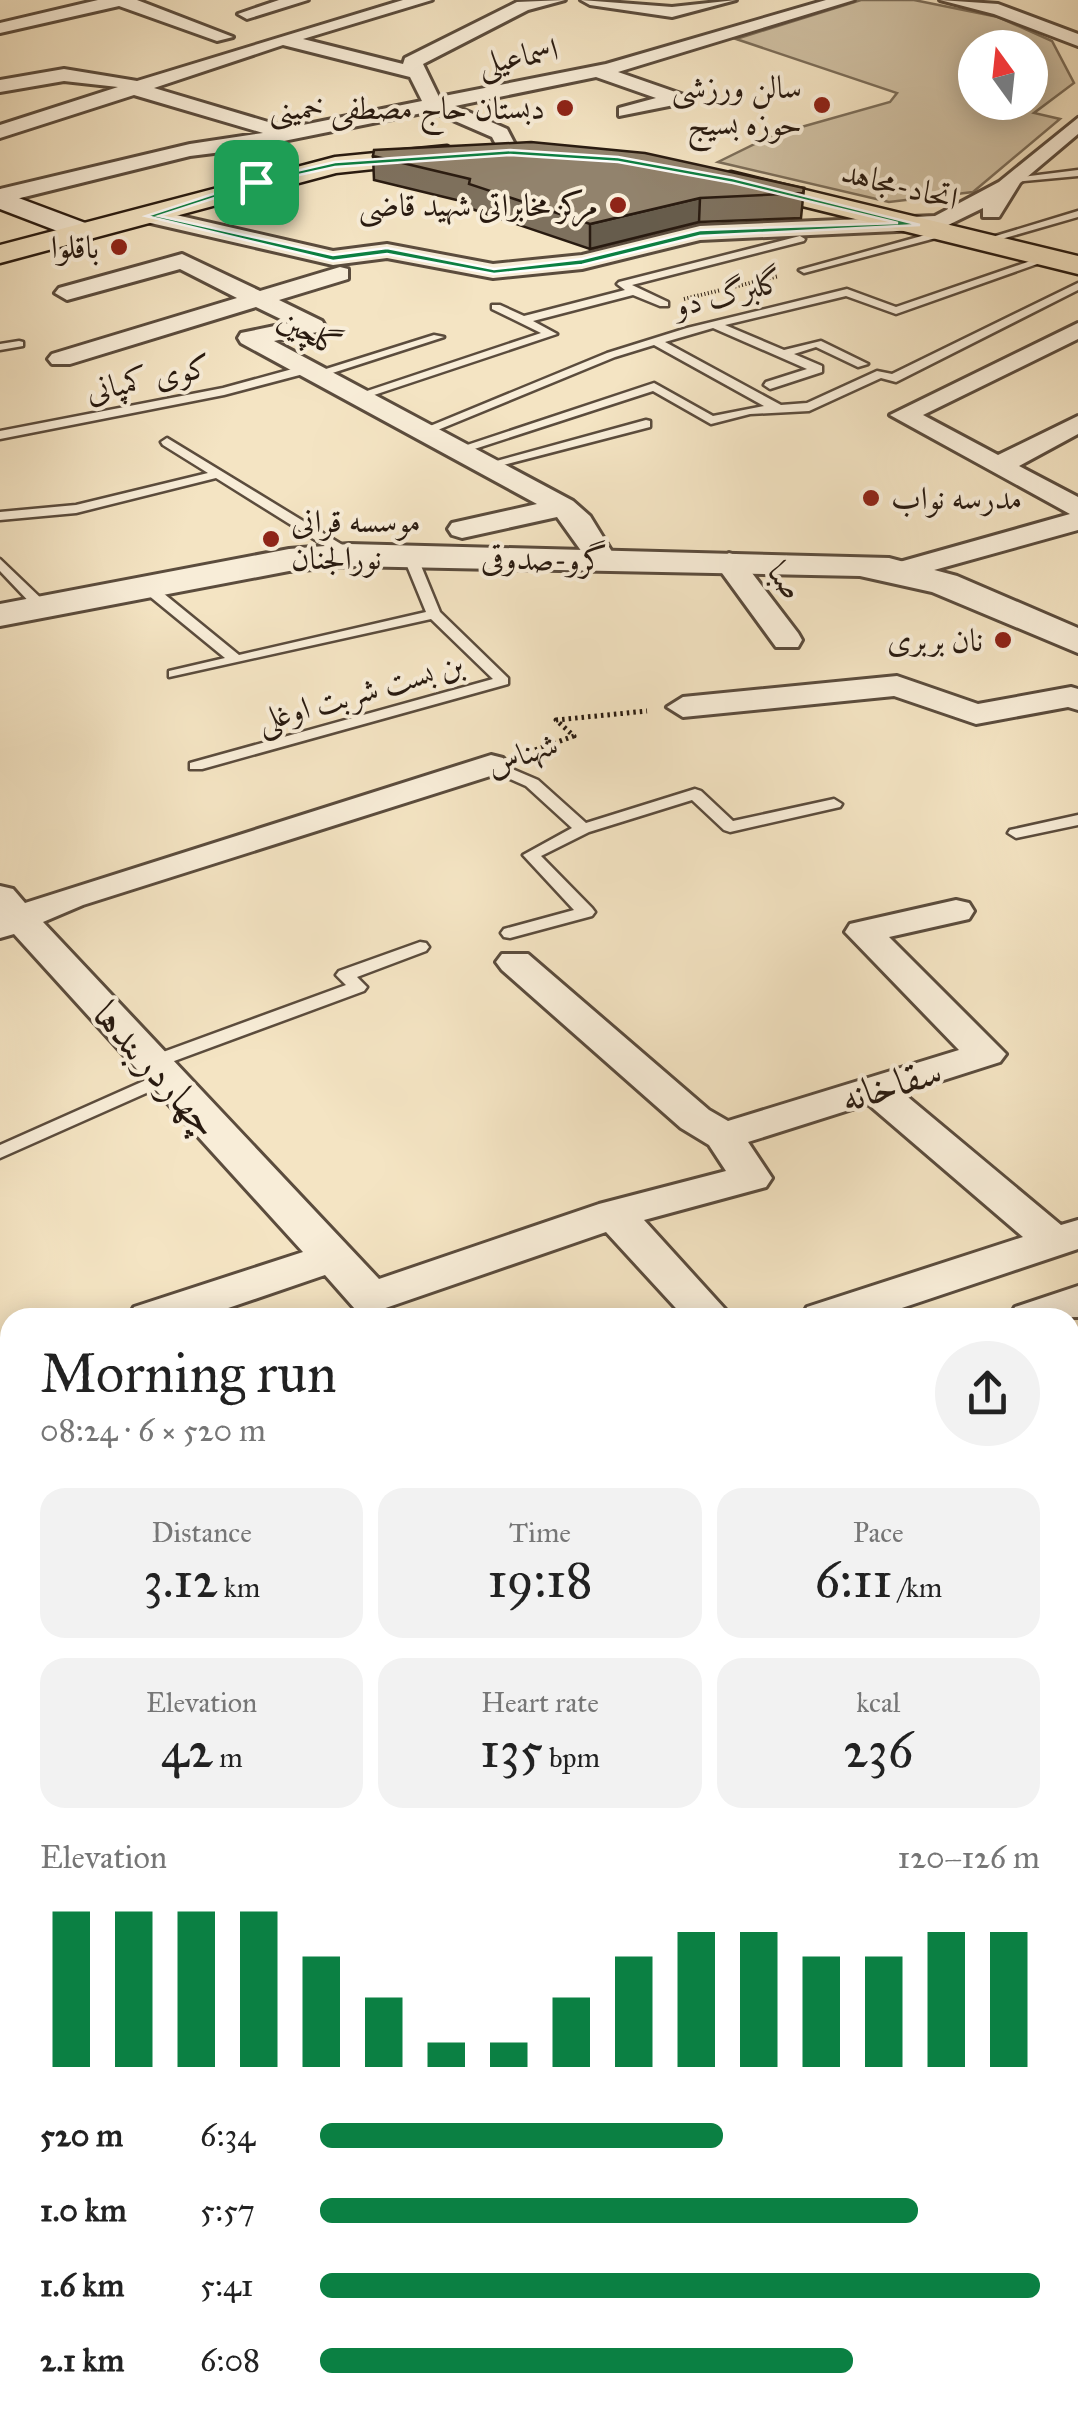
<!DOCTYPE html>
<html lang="en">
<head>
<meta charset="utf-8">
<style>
  body { margin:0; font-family:"IM FELL Great Primer",Amiri,serif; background:#f2f2f2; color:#222; height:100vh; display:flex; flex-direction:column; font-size:38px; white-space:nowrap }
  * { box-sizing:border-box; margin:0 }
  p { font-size:32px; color:#767676 }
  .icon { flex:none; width:55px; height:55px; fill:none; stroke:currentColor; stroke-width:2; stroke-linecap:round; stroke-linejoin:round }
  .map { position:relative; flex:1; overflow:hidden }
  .side { position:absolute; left:0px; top:1308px; width:1080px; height:1112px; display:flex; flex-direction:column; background:#fff; border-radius:30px 30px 0 0; box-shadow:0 5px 25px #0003 }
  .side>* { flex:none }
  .needle { width:65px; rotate:345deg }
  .tools { position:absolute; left:958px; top:30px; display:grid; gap:20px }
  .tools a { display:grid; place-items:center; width:90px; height:90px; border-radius:50%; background:#fff; box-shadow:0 5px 25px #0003; font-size:50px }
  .pin { position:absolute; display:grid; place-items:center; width:85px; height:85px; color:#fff; margin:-42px; border-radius:20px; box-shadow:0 5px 15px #0006 }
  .round { display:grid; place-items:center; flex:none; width:105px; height:105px; border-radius:52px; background:#f2f2f2 }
  .overview { display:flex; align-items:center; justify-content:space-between; height:170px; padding:0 40px }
  h1 { font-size:55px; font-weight:600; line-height:75px }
  .metrics { display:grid; grid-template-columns:repeat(3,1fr); gap:15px; height:170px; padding:10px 40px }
  .metrics div { display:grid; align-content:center; border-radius:25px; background:#f2f2f2; text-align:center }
  .metrics b { font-size:50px; font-weight:600 }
  .metrics small { font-size:28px; font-weight:400 }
  .metrics p { font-size:28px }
  .chart { height:280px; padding:20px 40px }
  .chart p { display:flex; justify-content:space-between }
  .chart svg { width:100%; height:180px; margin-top:10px; stroke:#0b8043; stroke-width:6 }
  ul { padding:0 40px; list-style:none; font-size:32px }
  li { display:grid; grid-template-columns:160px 120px 1fr; align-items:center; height:75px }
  li i { height:25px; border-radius:12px; background:#0b8043 }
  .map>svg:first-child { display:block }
</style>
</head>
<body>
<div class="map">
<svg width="1078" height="2419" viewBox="0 0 1078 2419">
  <rect width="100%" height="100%" fill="#f4e4c3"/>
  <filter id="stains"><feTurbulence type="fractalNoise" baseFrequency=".002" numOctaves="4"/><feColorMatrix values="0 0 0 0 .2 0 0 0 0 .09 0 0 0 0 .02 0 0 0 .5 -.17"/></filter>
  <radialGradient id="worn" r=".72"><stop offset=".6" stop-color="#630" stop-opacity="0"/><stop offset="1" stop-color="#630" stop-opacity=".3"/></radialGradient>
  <path fill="#d1c2a5" stroke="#7c6e5a" stroke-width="2.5" fill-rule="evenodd" d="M861,0H914L998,17L1052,41L1074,83L1034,113L1060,119L973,192L889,202L718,162L773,135L890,102L897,93L736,39ZM975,48H1030V102H975Z"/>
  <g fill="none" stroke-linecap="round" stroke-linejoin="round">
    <g stroke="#5b4c3d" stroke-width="5">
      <path id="service" d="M1078,170V176L1012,182L1007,179Z
        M1078,211V217L984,244L979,241Z
        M947,229L951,230V234L804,273L799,270Z
        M800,236L805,239L804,241L632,285L668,302V306H660L633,295L533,321L557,334L362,399L352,396L541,333L492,309V305H500L524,316L625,290L617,284L619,282Z
        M1045,256L1054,258L896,314L846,296L725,325L784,350L821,341L868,364L858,367L816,347L794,354L822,366V372L770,389L764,385L766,382L807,369L713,328L665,342L781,405L807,403L877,371L892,374L1078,283V290L896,382L881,378L809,411L750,414L711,424L653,391L462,453L452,450L654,383L713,416L764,406L654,345L615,357L428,434L418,431L607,353L687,328L847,289L896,307Z
        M434,335L444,337L320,377L310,374Z
        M19,341L23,342V346L0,350V344Z
        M307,365L313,369L311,372L224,395L0,439V431L223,388Z
        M646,420L650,421V427L488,469L482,465Z
        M167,438L354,552L356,555L344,558L216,478L76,513L0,520V512L76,505L208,473L163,445L161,442Z
        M410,552L417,556L440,612L508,678V684L202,769H190V763L493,679L431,619L169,677V671L225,658L142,590V584H152L239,655L426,612L403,556Z
        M0,559L47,604V610H37L0,571Z
        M491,760L538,780L586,823L695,789L701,791L733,821L834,799L842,804L840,807L730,832L724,830L692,800L589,832L541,856L592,908L595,912L592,916L510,938L504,937L501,933L504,929L574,910L523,855L572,828L526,786L485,768L483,765Z
        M1078,815V825L1016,838L1008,833L1010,830Z
        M420,942L426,943L429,947L426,951L357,977L367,987L364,991L158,1067H144L142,1063L144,1059L346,985L336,975L339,971Z
        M164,1072L173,1078L171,1082L0,1158V1145Z
        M778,2410H814L818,2419H774Z"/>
    </g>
    <g stroke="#5b4c3d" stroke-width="6">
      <path id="minor" d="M98,0H137L233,37L217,41L119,6L0,33V23Z
        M279,0H308L247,19L238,14Z
        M403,0H432L303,39L403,64L405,58L517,2L565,0L528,10L423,64L439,97L606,64L826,0H854L618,72L684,95V103L619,116V108L656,98L596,77L455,106L507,129L519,152L509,158L502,156L492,137L432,111L249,148L267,182L256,188L248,187L230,151L190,156L0,203V189L190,144L263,133L134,95L0,138V125L118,87L64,81L0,92V80L64,69L137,81ZM283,45L410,77L422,101L288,128L154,88Z
        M581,0L672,7L736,0L672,17L590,5Z
        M940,0L998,4L1078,34V46L994,14Z
        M1078,118V134L1020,183L999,217H983V208L940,229L700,240L582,269L493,278L387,258L333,265L142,221L139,216L150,209L333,251L387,244L493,264L582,255L700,226L935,216L999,182Z
        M182,254L260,291L340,267L348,269V279L279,300L322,321L325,326L322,331L274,341L573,501L590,516L617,560L612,566H592L557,517L462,538L452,535L448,529L452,523L537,504L241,343L238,338L241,333L289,323L256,307L70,364H52L48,359L52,354L237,298L180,269L67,300L55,293L59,288Z
        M1078,323V339L923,415L998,455L1078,416V434L1019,466L1078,497V530L916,575H896L891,569L896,563L1070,514L890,415Z
        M729,553L739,556L798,633L802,640L798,647H776L714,562Z
        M897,676L978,704L1071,687L1078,689V710L1068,707L976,724L894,696L683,717L667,707L683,697Z
        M491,755L503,758L508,765L503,772L83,905L43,922L379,1279L599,1204L726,1171L709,1145L681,1128L502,970L496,962L502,954H528L709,1110L728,1121L959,1050L845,932L850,924L863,921L956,900L969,903L974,911L969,919L889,937L1006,1054L1000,1062L903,1093L1061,1225L1078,1220V1249L872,1318H801L807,1307L1023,1237L868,1104L748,1142L772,1178L766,1187L644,1220L733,1318H685L606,1232L371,1313L355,1309L325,1275L199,1318H128L134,1307L303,1252L14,934L0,938V886L13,889L25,903Z
        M1078,1286V1317L1009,1318L1015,1307Z
        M0,1426L10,1429V1467L0,1464Z
        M1070,1715L1078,1717V1767L1070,1764Z
        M10,1979V2036L0,2039V1982Z"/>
    </g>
    <g stroke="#5b4c3d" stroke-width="6">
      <path id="tertiary" d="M349,544L889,558L957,576L1078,628V653L932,592L860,576L349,566L289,571L0,626V604L289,549Z"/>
    </g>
    <g stroke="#281a10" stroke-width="5">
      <path id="secondary" d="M0,191L96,227L101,233L86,242L0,209Z"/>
    </g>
    <g stroke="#281a10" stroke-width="5">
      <path id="primary" d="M447,146L460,154L457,160L336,173L0,263V245L335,157Z
        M731,172L1078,256V274L721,186L717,180L721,174Z
        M1070,1903H1078V1967H1070Z
        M0,1922H10V1988H0Z"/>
    </g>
    <path stroke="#281a10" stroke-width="4" stroke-dasharray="1 2.5" stroke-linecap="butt" d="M684,299L779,276"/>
    <path stroke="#281a10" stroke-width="5" stroke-dasharray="2.5 4" stroke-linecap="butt" d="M529,752L574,736L556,720L647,711"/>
    <use href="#service" fill="#f8edd8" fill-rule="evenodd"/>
    <use href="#minor" fill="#f8edd8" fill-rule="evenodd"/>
    <use href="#tertiary" fill="#f8edd8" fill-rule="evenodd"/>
    <use href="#secondary" fill="#f8edd8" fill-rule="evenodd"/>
    <use href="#primary" fill="#f4e4c3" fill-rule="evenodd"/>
  </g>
  <path fill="#7e715e" stroke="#281a10" stroke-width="2.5" d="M373,156L804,188L801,218L699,222L590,249L469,208V203L374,180Z"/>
  <path fill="#665c4c" stroke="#281a10" stroke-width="2.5" d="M700,198L699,222L590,249V224Z"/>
  <path fill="#92836d" stroke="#281a10" stroke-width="2.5" d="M531,142L645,153L804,188L803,193L700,198L590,224L469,184L470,179L373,156L374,150Z"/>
  <path fill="#0b8043" stroke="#fff" stroke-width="2.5" fill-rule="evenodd" d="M510,150L618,157L733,178L920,225L700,236L582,265L494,274L387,254L333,261L146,216L253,181L335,162ZM510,155L618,162L733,183L898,223L700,230L582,259L494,269L387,248L333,255L159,216L258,184L335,167Z"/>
  <g fill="#8f2418" stroke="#f8edd8" stroke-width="4">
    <circle cx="822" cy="105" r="10"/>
    <circle cx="565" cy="108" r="10"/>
    <circle cx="618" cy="205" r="10"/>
    <circle cx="119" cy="247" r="10"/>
    <circle cx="871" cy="498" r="10"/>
    <circle cx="271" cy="539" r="10"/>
    <circle cx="1003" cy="640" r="10"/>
  </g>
  <g text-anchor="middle" stroke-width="8" stroke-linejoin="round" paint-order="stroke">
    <g font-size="32" fill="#281a10" stroke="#f8edd8">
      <text transform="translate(518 56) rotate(-11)" y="11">اسماعیلی</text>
      <text transform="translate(900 185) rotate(14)" y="11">اتحاد-مجاهد</text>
      <text transform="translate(728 293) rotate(-14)" y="11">گلبرگ دو</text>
      <text transform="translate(310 332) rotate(29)" y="11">گلچین</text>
      <text transform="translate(148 378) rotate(-12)" y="11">کوی کمپانی</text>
      <text transform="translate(544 559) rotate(1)" y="11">گرو-صدوقی</text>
      <text transform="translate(786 580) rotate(53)" y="11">صبا</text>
      <text transform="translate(360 692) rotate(-16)" y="11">بن بست شربت اوغلی</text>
      <text transform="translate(522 754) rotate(-19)" y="11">شهناس</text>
    </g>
    <g font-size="32" fill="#281a10" stroke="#f8edd8" text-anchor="end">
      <text x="802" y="98">سالن ورزشی<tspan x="802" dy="37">حوزه بسیج</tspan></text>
      <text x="545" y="119">دبستان حاج مصطفی خمینی</text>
      <text x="598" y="216">مرکز مخابراتی شهید قاضی</text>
      <text x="99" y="258">باقلوا</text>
      <text x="891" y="509" text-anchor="start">مدرسه نواب</text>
      <text x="291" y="532" text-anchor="start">موسسه قرانی<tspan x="291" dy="37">نورالجنان</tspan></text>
      <text x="983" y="651">نان بربری</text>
    </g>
    <g font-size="40" fill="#281a10" stroke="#f8edd8">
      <text transform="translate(157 1069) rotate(48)" y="14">چهاردربندها</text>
      <text transform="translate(891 1084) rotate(-17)" y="14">سقاخانه</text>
    </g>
  </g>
  <rect width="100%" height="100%" filter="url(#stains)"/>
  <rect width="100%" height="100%" fill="url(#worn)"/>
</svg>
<div class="tools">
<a><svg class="needle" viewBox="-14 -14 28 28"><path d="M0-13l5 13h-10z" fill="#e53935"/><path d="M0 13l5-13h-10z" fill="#767676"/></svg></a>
</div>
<div class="pin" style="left:256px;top:182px;background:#1e9e55"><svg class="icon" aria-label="arrive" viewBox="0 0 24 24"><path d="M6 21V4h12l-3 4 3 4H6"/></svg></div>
<section class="side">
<div class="overview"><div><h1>Morning run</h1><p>08:24 · 6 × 520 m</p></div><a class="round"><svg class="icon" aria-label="share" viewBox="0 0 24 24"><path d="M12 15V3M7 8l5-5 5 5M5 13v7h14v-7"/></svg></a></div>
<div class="metrics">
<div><p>Distance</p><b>3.12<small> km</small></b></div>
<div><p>Time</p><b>19:18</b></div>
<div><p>Pace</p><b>6:11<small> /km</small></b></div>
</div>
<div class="metrics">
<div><p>Elevation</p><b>42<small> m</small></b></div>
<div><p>Heart rate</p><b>135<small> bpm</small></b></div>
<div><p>kcal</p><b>236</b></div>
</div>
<div class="chart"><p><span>Elevation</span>120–126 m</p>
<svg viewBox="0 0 160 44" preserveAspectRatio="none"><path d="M5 44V6M15 44V6M25 44V6M35 44V6M45 44V17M55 44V27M65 44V38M75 44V38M85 44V27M95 44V17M105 44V11M115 44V11M125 44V17M135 44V17M145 44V11M155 44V11"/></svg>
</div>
<ul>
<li><b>520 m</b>6:34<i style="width:56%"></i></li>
<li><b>1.0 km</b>5:57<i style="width:83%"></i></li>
<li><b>1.6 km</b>5:41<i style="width:100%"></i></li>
<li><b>2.1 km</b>6:08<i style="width:74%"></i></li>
</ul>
</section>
</div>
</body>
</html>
